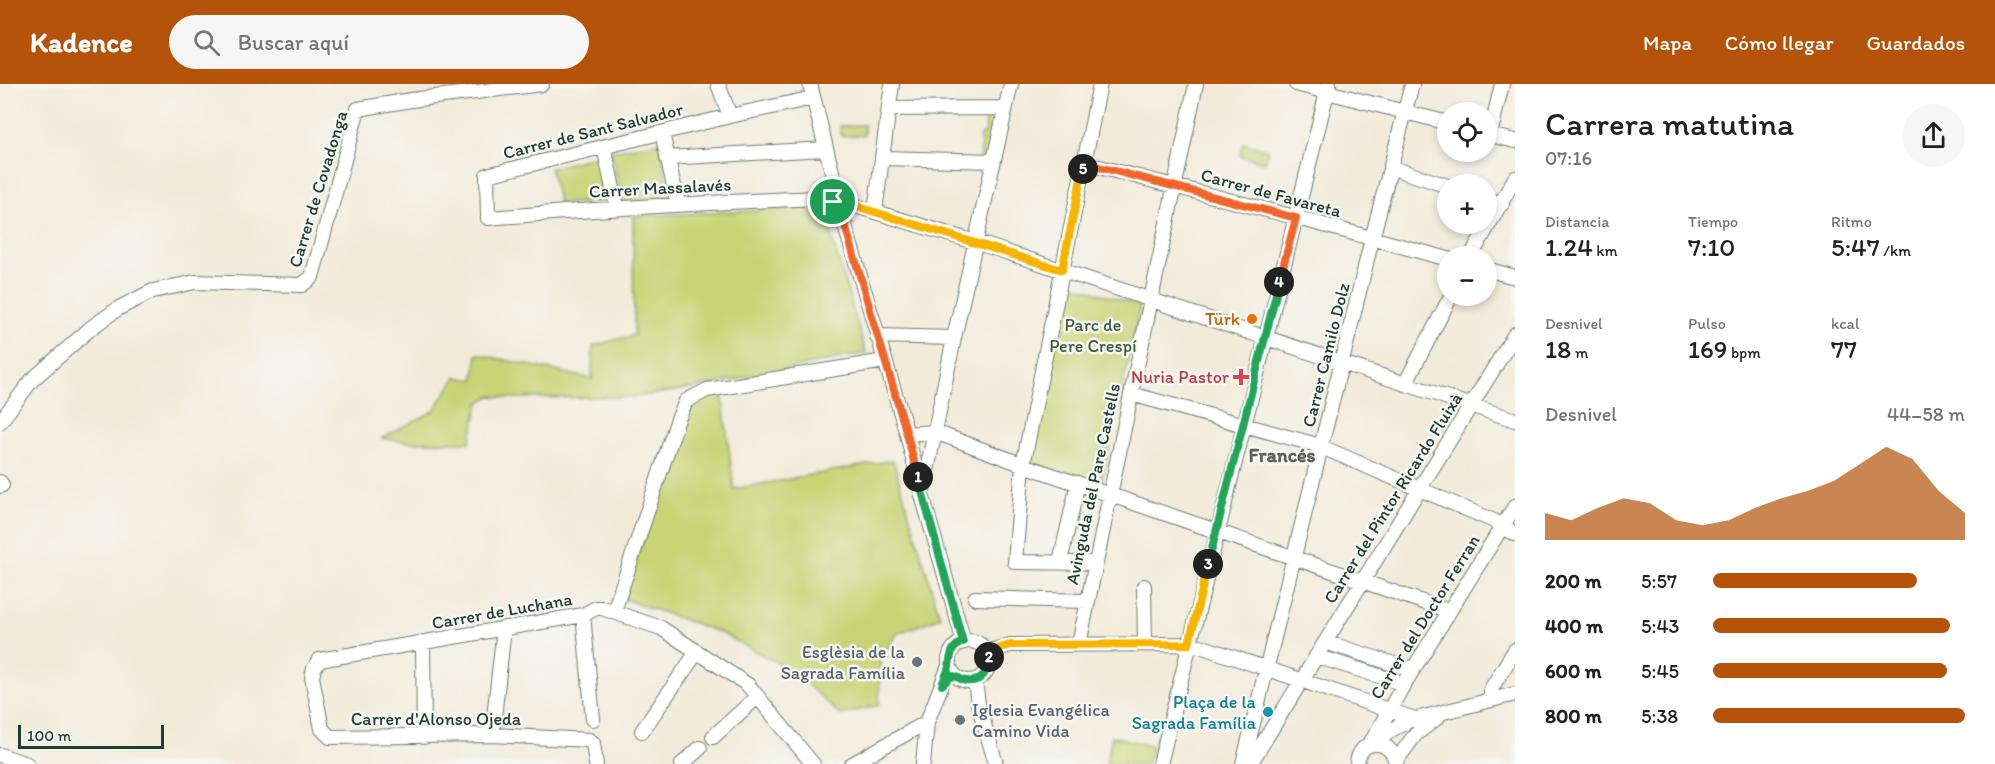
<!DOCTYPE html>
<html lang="es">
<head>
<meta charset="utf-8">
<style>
  body { margin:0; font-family:Itim,sans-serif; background:#f6f6f6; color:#202124; height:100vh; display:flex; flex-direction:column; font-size:22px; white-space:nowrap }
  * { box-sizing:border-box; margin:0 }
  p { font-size:20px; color:#757577 }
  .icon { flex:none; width:33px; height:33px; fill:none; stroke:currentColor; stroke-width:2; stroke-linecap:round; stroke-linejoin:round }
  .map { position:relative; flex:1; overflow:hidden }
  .details { display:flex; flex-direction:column; background:#fff; width:480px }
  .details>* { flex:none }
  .buttons { position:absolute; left:1437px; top:18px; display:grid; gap:12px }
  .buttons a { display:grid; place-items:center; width:60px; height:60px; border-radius:50%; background:#fff; box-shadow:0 3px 9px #0003; font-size:30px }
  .scale { position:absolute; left:18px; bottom:15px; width:146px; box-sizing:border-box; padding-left:6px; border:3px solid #1f3d34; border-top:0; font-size:16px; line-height:21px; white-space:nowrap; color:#1f3d34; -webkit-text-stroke:4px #f6f6f2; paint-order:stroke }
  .pin { position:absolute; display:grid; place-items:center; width:51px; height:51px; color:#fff; margin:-26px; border:3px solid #fff; border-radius:50%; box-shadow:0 2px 6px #0007 }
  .km { position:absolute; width:30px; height:30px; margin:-15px; border-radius:50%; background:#222; color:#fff; font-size:16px; line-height:30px; text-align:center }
  .round { display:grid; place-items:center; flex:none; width:63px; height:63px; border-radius:32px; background:#f6f6f6 }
  .headline { display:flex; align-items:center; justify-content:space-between; height:102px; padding:0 30px }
  h1 { font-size:33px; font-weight:600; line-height:45px }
  .metrics { display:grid; grid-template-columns:repeat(3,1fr); gap:9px; height:102px; padding:6px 30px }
  .metrics div { display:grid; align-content:center }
  .metrics b { font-size:26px; font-weight:600 }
  .metrics small { font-size:16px; font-weight:400 }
  .metrics p { font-size:16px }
  .chart { height:168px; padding:12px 30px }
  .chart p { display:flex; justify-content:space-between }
  .chart svg { width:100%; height:108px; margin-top:6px; fill:#b45309; opacity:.7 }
  ul { padding:0 30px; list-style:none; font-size:20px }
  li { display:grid; grid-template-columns:96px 72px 1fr; align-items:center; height:45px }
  li i { height:15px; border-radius:8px; background:#b45309 }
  header { display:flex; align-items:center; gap:36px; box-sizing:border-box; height:84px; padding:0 30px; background:#b45309; color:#fff }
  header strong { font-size:28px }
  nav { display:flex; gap:33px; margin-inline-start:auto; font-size:21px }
  .search { width:420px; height:54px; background:#f6f6f6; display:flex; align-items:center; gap:15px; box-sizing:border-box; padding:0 21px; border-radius:33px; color:#757577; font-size:22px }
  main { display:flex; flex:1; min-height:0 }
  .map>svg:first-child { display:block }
</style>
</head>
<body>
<header>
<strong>Kadence</strong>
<div class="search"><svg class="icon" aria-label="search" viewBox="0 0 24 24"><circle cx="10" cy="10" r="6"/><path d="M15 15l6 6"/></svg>Buscar aquí</div>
<nav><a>Mapa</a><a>Cómo llegar</a><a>Guardados</a></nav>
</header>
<main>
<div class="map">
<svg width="1515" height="680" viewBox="0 0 1515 680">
  <rect width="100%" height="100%" fill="#f6f6f2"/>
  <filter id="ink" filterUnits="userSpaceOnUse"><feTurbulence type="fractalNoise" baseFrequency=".0167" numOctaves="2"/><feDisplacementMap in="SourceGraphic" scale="12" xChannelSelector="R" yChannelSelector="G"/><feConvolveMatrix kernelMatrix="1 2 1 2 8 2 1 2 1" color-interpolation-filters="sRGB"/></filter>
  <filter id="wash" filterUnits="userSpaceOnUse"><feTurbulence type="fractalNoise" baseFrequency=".008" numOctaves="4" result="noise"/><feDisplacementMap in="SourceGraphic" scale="24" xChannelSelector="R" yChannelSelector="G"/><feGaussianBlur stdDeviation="1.35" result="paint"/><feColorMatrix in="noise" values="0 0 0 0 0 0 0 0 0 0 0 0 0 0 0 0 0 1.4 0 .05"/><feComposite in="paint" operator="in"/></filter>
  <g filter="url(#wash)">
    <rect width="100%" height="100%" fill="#f3ebda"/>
    <path fill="#c8d475" stroke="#748854" stroke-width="1.5" d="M980,29L998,31L988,71L979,74L980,69H981L980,51L986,49L985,34H980Z
      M864,41V51L841,52L840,42Z
      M660,58L670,114L622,117L611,67Z
      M1243,59L1268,66L1265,78L1240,72Z
      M597,72L608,117L559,120L550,84Z
      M823,124L866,269L700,303L635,313L511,314L490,312L479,319L470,358H407L382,354L434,327L456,293L474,296L477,270L592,295L593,262L634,251L633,132Z
      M1064,198L1140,222L1101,401L1028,378Z
      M722,309L734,405L893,376L940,533L898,549L880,574L879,621L840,631L793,587L719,548L624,515L683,334L693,318Z
      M1112,652L1152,662L1147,680H1106Z"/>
  </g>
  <g filter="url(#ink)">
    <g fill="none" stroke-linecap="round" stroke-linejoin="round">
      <g stroke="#697a6e" stroke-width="16">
        <path id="minor" d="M718,0L730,32
          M810,0L838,112
          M1296,0L1448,39
          M813,14L730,32L487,91L488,134C599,125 711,118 823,114L833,118
          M889,25L1005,24
          M662,49L678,120
          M1486,50L1515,57
          M1490,51L1502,0
          M604,63L617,123
          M667,74L825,65
          M883,74L993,77
          M1084,79L1287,131L1448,175
          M1392,84L1448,102
          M1486,115L1502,120
          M849,120L985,161L1515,336
          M875,127L892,0
          M841,128L907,350L922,411L964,558
          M1471,172L1515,94
          M1486,185L1515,193
          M877,252L954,254
          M1405,300L1451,212
          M1131,310L1317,361L1494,437L1515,450
          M0,338L32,296L92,243L119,224L153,207L195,198L302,201L312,193L358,25L411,16L542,0
          M907,350L935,348L1032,384L1449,527
          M0,398L2,401L0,402
          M923,406L954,254L1011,0
          M1060,478L1078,399
          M1095,479L1015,478L1023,381L1100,0
          M1144,502L1145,560
          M975,514L1087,517
          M614,527L678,335L686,317L707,306L885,277
          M583,531L593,635
          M949 577a20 20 0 1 1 40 0a20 20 0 1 1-40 0Z
          M1325,558L1413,586
          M423,560L424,653
          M1079,560L1196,0
          M987,568L1010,561L1189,560L1200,562L1415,635
          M1316,572L1404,600
          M975,597L978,620L996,680
          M1491,616V605L1515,566
          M642,647L697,568
          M492,651L504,544
          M713,653L757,613
          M1374,660L1391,646L1408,637L1515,610
          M1366,663L1373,655L1404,600L1515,422
          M0,671L27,680
          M1396,677L1415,651L1438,633
          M596,680L593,659L589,656L492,651L330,653L322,645L312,593L314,584L319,576L583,531L596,524H602L661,544L748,601L813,680
          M682,680L700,664
          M852,680L927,638
          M923,680L927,638L949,582
          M1160,680L1329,0
          M1243,680L1372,155L1412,0
          M1250,680L1515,250
          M1357,680C1359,653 1392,653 1396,680"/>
      </g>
      <use href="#minor" stroke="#fff" stroke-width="14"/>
    </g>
  </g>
  <g fill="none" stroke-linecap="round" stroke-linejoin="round" filter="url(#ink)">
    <g stroke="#fff" stroke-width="12">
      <path id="split-1" d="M833,118L835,125L841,128L907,350L918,393"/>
    </g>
    <g stroke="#fff" stroke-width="12">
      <path id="split-2" d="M918,393L963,558C951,563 951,570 949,582C948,588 944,595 942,601C945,599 949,593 953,592C957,592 962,597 967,597C981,599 990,586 989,573"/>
    </g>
    <g stroke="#fff" stroke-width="12">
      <path id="split-3" d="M989,573L987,568L1010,561L1189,560L1208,480"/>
    </g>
    <g stroke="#fff" stroke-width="12">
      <path id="split-4" d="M1208,480L1279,198"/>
    </g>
    <g stroke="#fff" stroke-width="12">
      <path id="split-5" d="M1083,85L1084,79L1296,134L1279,198"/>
    </g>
    <g stroke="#fff" stroke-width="12">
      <path id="split-6" d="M833,118L836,114L843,112L848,115L849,120L1062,186L1083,85"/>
    </g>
    <use href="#split-1" stroke="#f0652b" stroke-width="8"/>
    <use href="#split-2" stroke="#22a559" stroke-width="8"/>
    <use href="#split-3" stroke="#f5b400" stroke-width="8"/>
    <use href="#split-4" stroke="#22a559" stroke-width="8"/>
    <use href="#split-5" stroke="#f0652b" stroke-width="8"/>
    <use href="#split-6" stroke="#f5b400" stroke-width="8"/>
  </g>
  <circle fill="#e8710a" stroke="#f6f6f2" stroke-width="2" cx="1252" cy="235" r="6"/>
  <path fill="#e0444e" stroke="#f6f6f2" stroke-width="2" d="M1238 284h6v6h6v6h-6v6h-6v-6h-6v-6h6z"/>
  <g fill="#6b7280" stroke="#f6f6f2" stroke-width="2">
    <circle cx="917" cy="578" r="6"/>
    <circle cx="960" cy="636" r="6"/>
  </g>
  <circle fill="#0f9aa8" stroke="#f6f6f2" stroke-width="2" cx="1268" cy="628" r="6"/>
  <g text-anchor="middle" stroke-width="5" stroke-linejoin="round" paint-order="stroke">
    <g font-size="18" fill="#1f3d34" stroke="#f6f6f2">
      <text transform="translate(593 47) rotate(-14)" y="6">Carrer de Sant Salvador</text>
      <text transform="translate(660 104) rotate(-3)" y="6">Carrer Massalavés</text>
      <text transform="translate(318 105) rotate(-73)" y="6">Carrer de Covadonga</text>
      <text transform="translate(1271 109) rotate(15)" y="6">Carrer de Favareta</text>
      <text transform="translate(1326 271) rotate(-76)" y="6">Carrer Camilo Dolz</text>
      <text transform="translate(1093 400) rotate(-78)" y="6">Avinguda del Pare Castells</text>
      <text transform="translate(1393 414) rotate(-58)" y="6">Carrer del Pintor Ricardo Fluixà</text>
      <text transform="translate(502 527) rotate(-10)" y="6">Carrer de Luchana</text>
      <text transform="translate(1425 533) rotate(-58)" y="6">Carrer del Doctor Ferran</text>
      <text x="436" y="641">Carrer d'Alonso Ojeda</text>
    </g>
    <g font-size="18" fill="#c56008" stroke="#f6f6f2" text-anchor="end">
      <text x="1240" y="241">Türk</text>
    </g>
    <g font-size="18" fill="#415b41" stroke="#f6f6f2">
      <text x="1093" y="247">Parc de<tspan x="1093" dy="21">Pere Crespí</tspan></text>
    </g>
    <g font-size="18" fill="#be3a42" stroke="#f6f6f2" text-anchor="end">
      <text x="1229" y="299">Nuria Pastor</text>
    </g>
    <g font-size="18" fill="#5b616d" stroke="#f6f6f2" text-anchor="end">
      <text x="905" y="574">Esglèsia de la<tspan x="905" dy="21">Sagrada Família</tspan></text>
      <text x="972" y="632" text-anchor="start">Iglesia Evangélica<tspan x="972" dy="21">Camino Vida</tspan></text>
    </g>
    <g font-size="18" fill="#0d838f" stroke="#f6f6f2" text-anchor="end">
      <text x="1256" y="624">Plaça de la<tspan x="1256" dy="21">Sagrada Família</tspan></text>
    </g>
    <g font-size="20" font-weight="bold" fill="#5f6155" stroke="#f6f6f2">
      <text x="1282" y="378">Francés</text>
    </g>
  </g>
</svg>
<div class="buttons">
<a><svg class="icon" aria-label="locate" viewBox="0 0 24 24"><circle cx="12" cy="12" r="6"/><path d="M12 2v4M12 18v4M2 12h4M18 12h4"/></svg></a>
<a>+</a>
<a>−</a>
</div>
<div class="scale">100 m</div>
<div class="pin" style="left:833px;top:118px;background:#1e9e55"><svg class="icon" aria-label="arrive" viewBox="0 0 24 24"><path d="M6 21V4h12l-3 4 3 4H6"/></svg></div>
<b class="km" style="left:918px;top:393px">1</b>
<b class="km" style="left:989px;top:573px">2</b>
<b class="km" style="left:1208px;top:480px">3</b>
<b class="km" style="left:1279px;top:198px">4</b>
<b class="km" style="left:1083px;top:85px">5</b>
</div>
<section class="details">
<div class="headline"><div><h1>Carrera matutina</h1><p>07:16</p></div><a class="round"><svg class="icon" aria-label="share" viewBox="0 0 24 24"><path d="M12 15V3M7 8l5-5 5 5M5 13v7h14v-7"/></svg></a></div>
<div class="metrics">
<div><p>Distancia</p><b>1.24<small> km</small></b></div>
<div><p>Tiempo</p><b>7:10</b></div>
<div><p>Ritmo</p><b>5:47<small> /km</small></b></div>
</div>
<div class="metrics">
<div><p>Desnivel</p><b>18<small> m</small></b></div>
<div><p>Pulso</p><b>169<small> bpm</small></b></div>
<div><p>kcal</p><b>77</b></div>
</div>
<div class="chart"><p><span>Desnivel</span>44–58 m</p>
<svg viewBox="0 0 160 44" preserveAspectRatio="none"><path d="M0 44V33L10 36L20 31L30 27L40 29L50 36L60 38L70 36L80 31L90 27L100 24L110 20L120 13L130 6L140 11L150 24L160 33V44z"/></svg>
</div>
<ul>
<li><b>200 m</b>5:57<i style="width:81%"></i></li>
<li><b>400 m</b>5:43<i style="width:94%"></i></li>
<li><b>600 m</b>5:45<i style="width:93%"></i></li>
<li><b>800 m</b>5:38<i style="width:100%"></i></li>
</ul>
</section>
</main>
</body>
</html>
